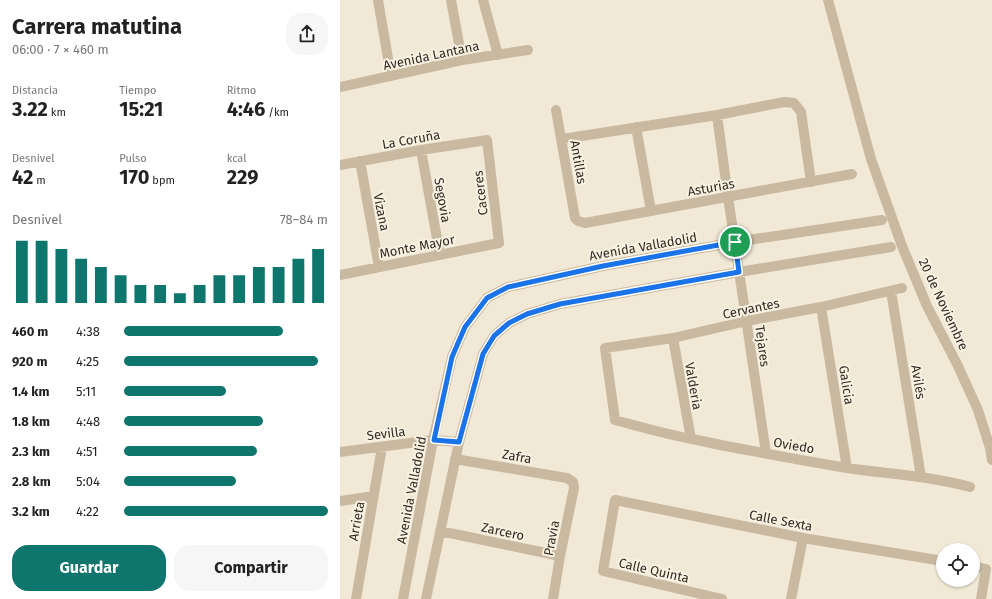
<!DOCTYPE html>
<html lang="es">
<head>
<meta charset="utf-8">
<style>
  body { margin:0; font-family:"Fira Sans",sans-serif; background:#f6f6f6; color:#222; height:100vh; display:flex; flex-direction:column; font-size:15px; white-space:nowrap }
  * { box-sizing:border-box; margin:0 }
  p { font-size:13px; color:#767676 }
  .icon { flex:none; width:22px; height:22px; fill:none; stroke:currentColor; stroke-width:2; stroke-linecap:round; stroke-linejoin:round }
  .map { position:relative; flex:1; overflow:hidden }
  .panel { display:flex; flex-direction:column; background:#fff; width:340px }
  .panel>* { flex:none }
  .tools { position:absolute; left:596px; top:543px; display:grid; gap:8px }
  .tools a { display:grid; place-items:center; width:44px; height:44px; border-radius:50%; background:#fff; box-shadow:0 1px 3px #0004; font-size:20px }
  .pin { position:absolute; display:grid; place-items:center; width:34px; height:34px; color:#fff; margin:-17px; border:2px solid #fff; border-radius:50%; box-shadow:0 1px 4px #0007 }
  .round { display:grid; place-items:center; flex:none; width:42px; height:42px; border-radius:16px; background:#f6f6f6 }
  .head { display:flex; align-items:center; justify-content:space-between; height:68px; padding:0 12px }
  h1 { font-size:22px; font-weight:700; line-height:30px }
  .stats { display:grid; grid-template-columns:repeat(3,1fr); gap:6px; height:68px; padding:4px 12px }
  .stats div { display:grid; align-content:center }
  .stats b { font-size:20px; font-weight:700 }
  .stats small { font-size:11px; font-weight:400 }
  .stats p { font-size:11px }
  .chart { height:112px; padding:8px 12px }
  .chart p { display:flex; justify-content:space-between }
  .chart svg { width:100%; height:72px; margin-top:4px; stroke:#0f766e; stroke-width:6 }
  .cta { display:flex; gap:8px; margin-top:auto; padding:8px 12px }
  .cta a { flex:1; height:46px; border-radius:16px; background:#0f766e; color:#fff; font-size:16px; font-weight:700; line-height:46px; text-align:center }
  .cta a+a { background:#f6f6f6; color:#222 }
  ul { padding:0 12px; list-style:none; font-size:13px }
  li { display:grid; grid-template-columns:64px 48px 1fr; align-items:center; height:30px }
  li i { height:10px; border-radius:5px; background:#0f766e }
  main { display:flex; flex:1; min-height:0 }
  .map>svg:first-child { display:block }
</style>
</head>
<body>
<main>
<section class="panel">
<div class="head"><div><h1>Carrera matutina</h1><p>06:00 · 7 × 460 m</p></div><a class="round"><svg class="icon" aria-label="share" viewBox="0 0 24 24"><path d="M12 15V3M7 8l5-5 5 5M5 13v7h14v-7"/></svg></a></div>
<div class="stats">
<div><p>Distancia</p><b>3.22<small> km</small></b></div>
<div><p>Tiempo</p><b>15:21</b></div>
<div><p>Ritmo</p><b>4:46<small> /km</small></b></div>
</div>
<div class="stats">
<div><p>Desnivel</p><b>42<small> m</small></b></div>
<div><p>Pulso</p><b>170<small> bpm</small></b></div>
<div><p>kcal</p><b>229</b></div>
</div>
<div class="chart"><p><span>Desnivel</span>78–84 m</p>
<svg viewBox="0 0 160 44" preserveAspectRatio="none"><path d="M5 44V6M15 44V6M25 44V11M35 44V17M45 44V22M55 44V27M65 44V33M75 44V33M85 44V38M95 44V33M105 44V27M115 44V27M125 44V22M135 44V22M145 44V17M155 44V11"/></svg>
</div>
<ul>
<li><b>460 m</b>4:38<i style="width:78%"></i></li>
<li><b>920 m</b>4:25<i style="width:95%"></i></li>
<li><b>1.4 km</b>5:11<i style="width:50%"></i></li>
<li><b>1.8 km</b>4:48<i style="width:68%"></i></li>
<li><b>2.3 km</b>4:51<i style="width:65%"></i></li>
<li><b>2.8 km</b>5:04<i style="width:55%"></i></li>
<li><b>3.2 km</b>4:22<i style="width:100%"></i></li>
</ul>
<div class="cta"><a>Guardar</a><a>Compartir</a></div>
</section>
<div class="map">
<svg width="652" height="599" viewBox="0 0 652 599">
  <rect width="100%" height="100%" fill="#f1e8d5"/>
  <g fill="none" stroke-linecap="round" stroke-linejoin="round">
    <path stroke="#c9b9a1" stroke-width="10" d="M38,0L51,76
      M111,0L122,60
      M143,0L158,55
      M488,0L531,159L562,246L587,306L617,364L638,410L650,448L652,460
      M0,87L122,60L188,50
      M216,110L235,218L238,221L245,223L512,174
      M377,115L388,197L426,453
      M296,127L311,211
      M222,139L377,115L444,102L454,103L461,112L471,182
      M81,150L100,255
      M20,161L39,267
      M0,165L81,150L147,140L159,243L0,275
      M562,288L481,307L407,321L333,338L265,348L275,420C300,427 326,434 352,439C403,450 455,459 507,468C548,474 590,476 630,487
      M551,291L581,477
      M481,307L507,468
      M333,338L351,439
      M0,452L93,440L119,442
      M115,459L227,478L233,482L234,488L220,556L213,599
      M0,501L34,496
      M100,531L220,556
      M633,566L646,569L641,599
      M16,599L42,447
      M63,599L93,440L112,357L125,327L147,298L168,287L263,266L395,242L542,220
      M86,599L119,442L143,354L154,336L169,323L187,314L220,304L399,272L551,247
      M382,599L263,571L275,500L463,538L603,561
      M451,599L463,538"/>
  </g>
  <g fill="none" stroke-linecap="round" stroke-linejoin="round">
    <g stroke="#fff" stroke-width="8">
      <path id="route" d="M395,242L399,272L220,304L187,314L169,323L154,336L143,354L119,442L94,440L112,357L125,327L147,298L168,287L263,266Z"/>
    </g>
    <use href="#route" stroke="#1a73e8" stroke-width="5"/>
  </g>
  <g text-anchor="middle" stroke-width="4" stroke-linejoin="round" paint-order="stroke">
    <g font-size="13" fill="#332b24" stroke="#f9f1e1">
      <text transform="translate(91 55) rotate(-12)" y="5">Avenida Lantana</text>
      <text transform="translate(71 139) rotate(-10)" y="5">La Coruña</text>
      <text transform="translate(239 162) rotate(80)" y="5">Antillas</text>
      <text transform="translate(371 187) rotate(-10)" y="5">Asturias</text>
      <text transform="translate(140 193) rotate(-97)" y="5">Caceres</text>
      <text transform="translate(103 200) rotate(80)" y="5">Segovia</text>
      <text transform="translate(42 212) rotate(79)" y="5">Vizana</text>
      <text transform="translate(77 246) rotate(-11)" y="5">Monte Mayor</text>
      <text transform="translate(303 246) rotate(-10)" y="5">Avenida Valladolid</text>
      <text transform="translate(604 304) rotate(65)" y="5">20 de Noviembre</text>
      <text transform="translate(411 308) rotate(-12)" y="5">Cervantes</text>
      <text transform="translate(423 346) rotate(82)" y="5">Tejares</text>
      <text transform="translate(579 382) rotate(81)" y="5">Avilés</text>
      <text transform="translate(507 385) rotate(81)" y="5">Galicia</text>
      <text transform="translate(354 386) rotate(80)" y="5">Valderia</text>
      <text transform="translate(46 433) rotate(-7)" y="5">Sevilla</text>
      <text transform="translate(454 445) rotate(10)" y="5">Oviedo</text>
      <text transform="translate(177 456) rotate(10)" y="5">Zafra</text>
      <text transform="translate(71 490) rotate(-79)" y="5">Avenida Valladolid</text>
      <text transform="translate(441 520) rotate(11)" y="5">Calle Sexta</text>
      <text transform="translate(16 521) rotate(-80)" y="5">Arrieta</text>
      <text transform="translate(163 531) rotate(12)" y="5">Zarcero</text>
      <text transform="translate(211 538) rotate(-79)" y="5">Pravia</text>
      <text transform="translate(314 570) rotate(13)" y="5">Calle Quinta</text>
    </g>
  </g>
</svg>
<div class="tools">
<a><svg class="icon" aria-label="locate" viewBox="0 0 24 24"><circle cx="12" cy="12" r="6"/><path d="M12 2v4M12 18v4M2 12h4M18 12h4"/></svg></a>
</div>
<div class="pin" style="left:395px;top:242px;background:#1e9e55"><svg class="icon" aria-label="arrive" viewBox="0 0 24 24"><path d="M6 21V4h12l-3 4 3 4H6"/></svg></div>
</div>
</main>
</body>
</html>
